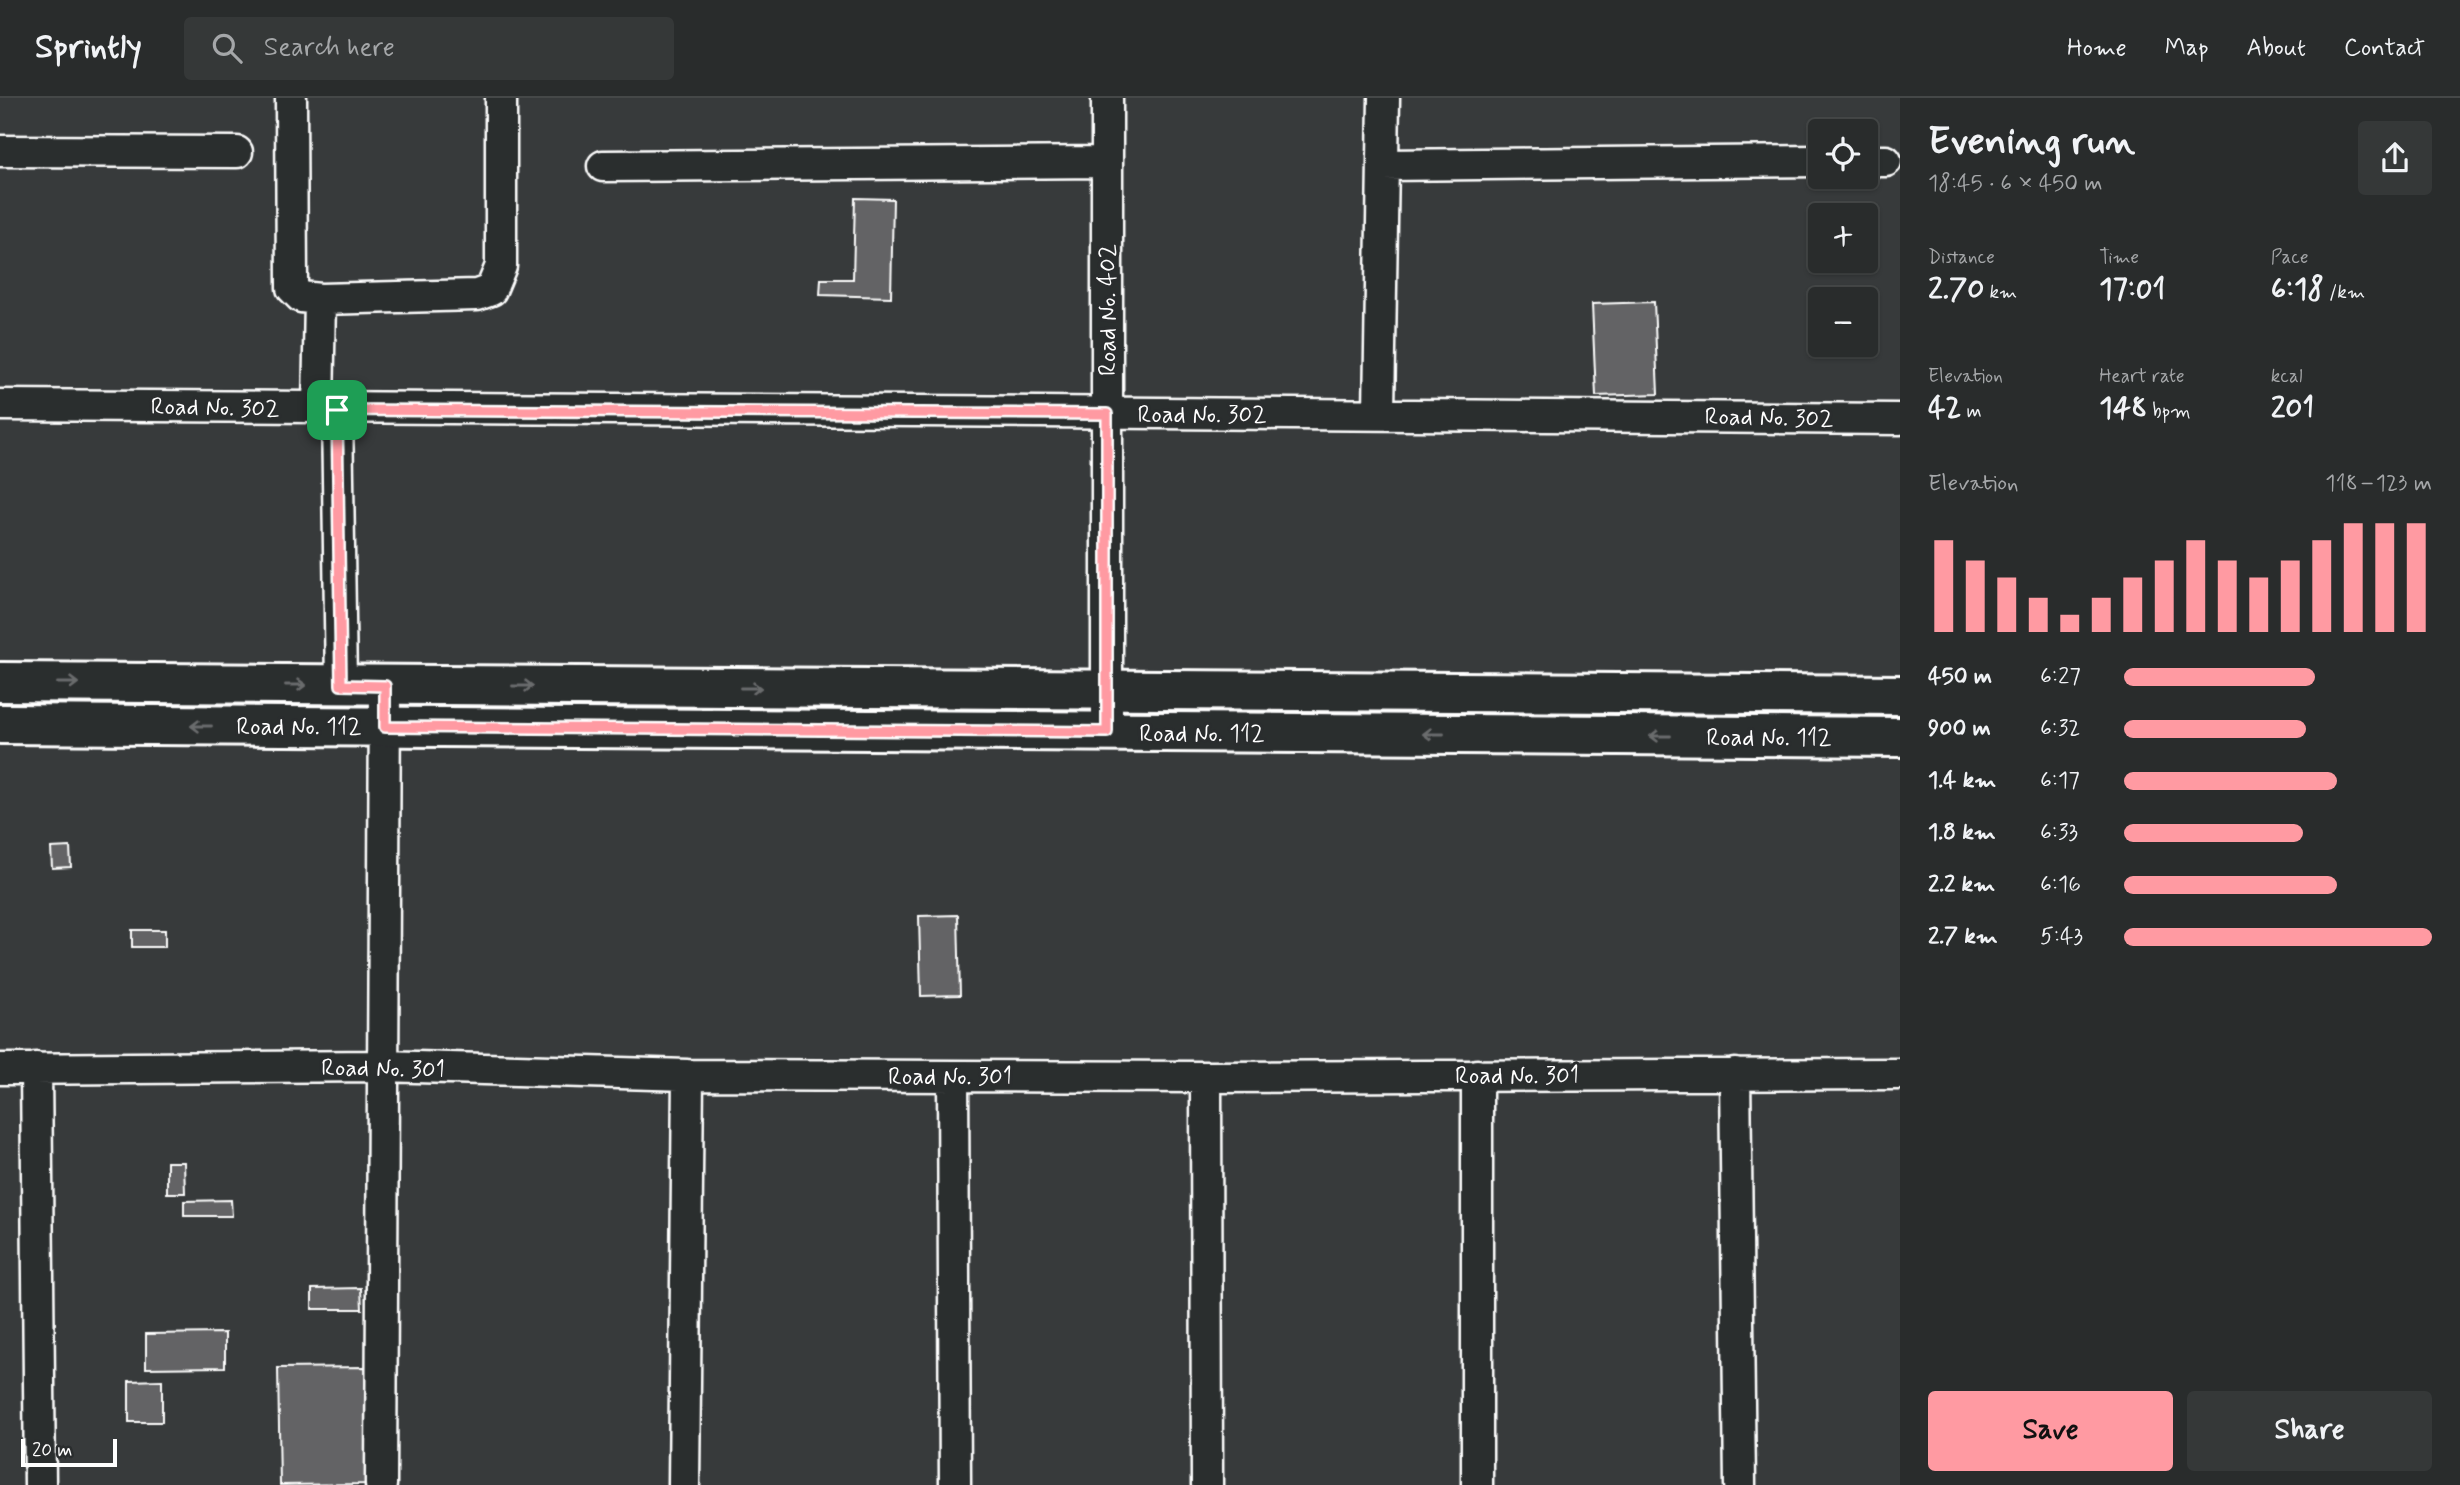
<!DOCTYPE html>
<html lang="en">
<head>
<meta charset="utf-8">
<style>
  body { margin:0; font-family:Mynerve,sans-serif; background:#353838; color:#f1f3f6; height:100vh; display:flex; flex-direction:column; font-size:26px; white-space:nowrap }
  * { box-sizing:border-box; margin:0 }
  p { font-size:23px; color:#a5a7a9 }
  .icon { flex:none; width:38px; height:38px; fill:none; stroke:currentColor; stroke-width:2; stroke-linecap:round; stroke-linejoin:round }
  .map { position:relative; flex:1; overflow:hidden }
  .drawer { display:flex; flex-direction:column; background:#292c2c; width:560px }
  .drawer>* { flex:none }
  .fabs { position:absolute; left:1808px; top:21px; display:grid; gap:14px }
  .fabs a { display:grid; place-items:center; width:70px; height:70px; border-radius:7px; background:#292c2c; box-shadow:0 2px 5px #0004,0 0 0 2px #454848; font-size:35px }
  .scale { position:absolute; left:21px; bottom:18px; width:96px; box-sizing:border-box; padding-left:7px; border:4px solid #fff; border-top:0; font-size:19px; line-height:24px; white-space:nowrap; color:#fff; -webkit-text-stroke:5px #2a2d2e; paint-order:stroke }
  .pin { position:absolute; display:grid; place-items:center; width:60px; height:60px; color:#fff; margin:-30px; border-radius:14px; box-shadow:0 4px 10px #0006 }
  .round { display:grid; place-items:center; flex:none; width:74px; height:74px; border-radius:7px; background:#353838 }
  .head { display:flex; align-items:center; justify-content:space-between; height:119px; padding:0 28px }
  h1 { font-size:38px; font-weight:700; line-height:52px }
  .metrics { display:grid; grid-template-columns:repeat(3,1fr); gap:10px; height:119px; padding:7px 28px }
  .metrics div { display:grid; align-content:center }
  .metrics b { font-size:30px; font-weight:700 }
  .metrics small { font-size:19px; font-weight:400 }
  .metrics p { font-size:19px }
  .chart { height:196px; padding:14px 28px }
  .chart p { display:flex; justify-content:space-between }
  .chart svg { width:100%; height:126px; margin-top:7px; stroke:#ff9aa2; stroke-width:6 }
  .cta { display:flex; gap:14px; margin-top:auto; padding:14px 28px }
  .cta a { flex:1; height:80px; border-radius:7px; background:#ff9aa2; color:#111; font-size:28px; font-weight:700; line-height:80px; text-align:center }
  .cta a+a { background:#353838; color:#f1f3f6 }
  ul { padding:0 28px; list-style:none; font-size:23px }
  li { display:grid; grid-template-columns:112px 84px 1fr; align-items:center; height:52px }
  li i { height:18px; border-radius:9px; background:#ff9aa2 }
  header { display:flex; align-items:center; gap:42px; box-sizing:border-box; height:98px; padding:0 35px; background:#292c2c; border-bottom:2px solid #454848 }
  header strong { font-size:33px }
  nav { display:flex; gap:38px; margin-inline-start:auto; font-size:24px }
  .search { width:490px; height:63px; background:#353838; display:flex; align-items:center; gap:18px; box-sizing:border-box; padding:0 24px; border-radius:7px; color:#a5a7a9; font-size:26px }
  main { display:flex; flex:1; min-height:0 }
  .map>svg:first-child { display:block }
</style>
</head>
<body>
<header>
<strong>Sprintly</strong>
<div class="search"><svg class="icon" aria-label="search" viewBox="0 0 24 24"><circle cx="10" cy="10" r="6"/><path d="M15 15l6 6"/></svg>Search here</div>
<nav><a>Home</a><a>Map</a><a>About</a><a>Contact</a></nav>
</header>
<main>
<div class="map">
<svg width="1900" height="1387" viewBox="0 0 1900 1387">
  <rect width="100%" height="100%" fill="#373a3b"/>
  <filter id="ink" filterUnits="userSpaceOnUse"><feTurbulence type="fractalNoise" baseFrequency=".0143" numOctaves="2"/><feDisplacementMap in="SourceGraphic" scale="14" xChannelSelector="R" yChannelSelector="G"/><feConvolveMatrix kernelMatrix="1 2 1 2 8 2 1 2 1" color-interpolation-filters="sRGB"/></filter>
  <g filter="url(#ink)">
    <path fill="#636465" stroke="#fff" stroke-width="2" d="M855,100L893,101L891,199L820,197L821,181H853Z
      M1654,204L1658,296L1596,298L1592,206Z
      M70,749L71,769L52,770L51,750Z
      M958,817L960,897L921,898L919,818Z
      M132,832H165V849H132Z
      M167,1064H184L185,1095H167Z
      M231,1102L232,1118H184V1103Z
      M361,1190L362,1211H312V1191Z
      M225,1235V1269L146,1270V1236Z
      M366,1269L368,1386L280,1387L278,1270Z
      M162,1282V1324H129V1283Z"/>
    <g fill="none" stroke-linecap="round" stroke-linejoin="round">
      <g stroke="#fff" stroke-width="35">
        <path id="street" d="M291,0L292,190L301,199L320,201L477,197L491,192L501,168V0
          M0,53L237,54
          M1866,63H1886
          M1383,67L1820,63
          M603,68L1107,64
          M0,307C633,313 1267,313 1900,321
          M318,310L320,201
          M337,312L341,587
          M1379,314L1384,0
          M1107,634V0
          M36,970L40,1387
          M0,971L382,968L688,977L1206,979L1900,976
          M1735,976L1740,1387
          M1477,977V1387
          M953,978L955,1387
          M1206,979L1207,1387
          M381,1387L385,588
          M684,1387L688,977"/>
      </g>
      <g stroke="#fff" stroke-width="44">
        <path id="secondary" d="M0,584L1900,597
          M0,626L1900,639"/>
      </g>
      <use href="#street" stroke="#2a2d2e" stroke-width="30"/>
      <use href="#secondary" stroke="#2a2d2e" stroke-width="38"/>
    </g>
    <defs><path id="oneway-shaft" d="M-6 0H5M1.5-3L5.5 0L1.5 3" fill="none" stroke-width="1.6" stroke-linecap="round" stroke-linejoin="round" transform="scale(1.75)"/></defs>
    <g stroke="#6a6c6d">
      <use href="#oneway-shaft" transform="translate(68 585)"/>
      <use href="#oneway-shaft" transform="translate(296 587)"/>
      <use href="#oneway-shaft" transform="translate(523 588)"/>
      <use href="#oneway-shaft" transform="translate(751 590)"/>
      <use href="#oneway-shaft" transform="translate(201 628) rotate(-180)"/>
      <use href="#oneway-shaft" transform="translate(1433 636) rotate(-180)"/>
      <use href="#oneway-shaft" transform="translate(1660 638) rotate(-180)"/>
    </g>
  </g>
  <g fill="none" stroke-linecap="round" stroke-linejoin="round" filter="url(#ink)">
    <g stroke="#fff" stroke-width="14">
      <path id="route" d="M337,312L1107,316V634L385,629V588L341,587Z"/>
    </g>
    <use href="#route" stroke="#ff9aa2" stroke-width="9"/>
  </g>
  <g text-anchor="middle" stroke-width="6" stroke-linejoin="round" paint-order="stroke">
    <g font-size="24" fill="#fff" stroke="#2a2d2e">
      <text transform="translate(1107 212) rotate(-90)" y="8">Road No. 402</text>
      <text transform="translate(215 309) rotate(1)" y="8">Road No. 302</text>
      <text x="1202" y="324">Road No. 302</text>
      <text transform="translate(1769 319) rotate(1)" y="8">Road No. 302</text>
      <text x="299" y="636">Road No. 112</text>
      <text x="1202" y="643">Road No. 112</text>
      <text x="1769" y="647">Road No. 112</text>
      <text transform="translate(383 970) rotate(1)" y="8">Road No. 301</text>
      <text x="1517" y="985">Road No. 301</text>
      <text x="950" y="986">Road No. 301</text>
    </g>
  </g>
</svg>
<div class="fabs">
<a><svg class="icon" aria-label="locate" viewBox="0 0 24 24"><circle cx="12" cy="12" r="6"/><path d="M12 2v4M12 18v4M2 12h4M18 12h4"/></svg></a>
<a>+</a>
<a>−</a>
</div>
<div class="scale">20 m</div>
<div class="pin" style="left:337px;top:312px;background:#1e9e55"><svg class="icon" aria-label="arrive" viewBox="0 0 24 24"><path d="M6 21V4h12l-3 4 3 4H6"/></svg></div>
</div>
<section class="drawer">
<div class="head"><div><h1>Evening run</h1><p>18:45 · 6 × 450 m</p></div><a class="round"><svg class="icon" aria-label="share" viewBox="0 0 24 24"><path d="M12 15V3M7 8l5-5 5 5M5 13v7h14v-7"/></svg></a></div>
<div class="metrics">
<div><p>Distance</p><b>2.70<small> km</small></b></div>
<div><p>Time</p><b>17:01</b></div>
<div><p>Pace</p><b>6:18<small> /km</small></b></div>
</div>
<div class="metrics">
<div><p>Elevation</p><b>42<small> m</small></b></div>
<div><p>Heart rate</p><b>148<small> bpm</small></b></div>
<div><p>kcal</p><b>201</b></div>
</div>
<div class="chart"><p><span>Elevation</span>118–123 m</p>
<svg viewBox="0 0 160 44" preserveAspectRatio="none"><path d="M5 44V12M15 44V19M25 44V25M35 44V32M45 44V38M55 44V32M65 44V25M75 44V19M85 44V12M95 44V19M105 44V25M115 44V19M125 44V12M135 44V6M145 44V6M155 44V6"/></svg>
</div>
<ul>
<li><b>450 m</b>6:27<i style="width:62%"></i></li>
<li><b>900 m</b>6:32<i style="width:59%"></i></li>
<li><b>1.4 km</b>6:17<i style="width:69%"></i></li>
<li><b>1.8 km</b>6:33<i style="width:58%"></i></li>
<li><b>2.2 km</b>6:16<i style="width:69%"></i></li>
<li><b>2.7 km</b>5:43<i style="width:100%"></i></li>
</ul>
<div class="cta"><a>Save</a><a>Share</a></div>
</section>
</main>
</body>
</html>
